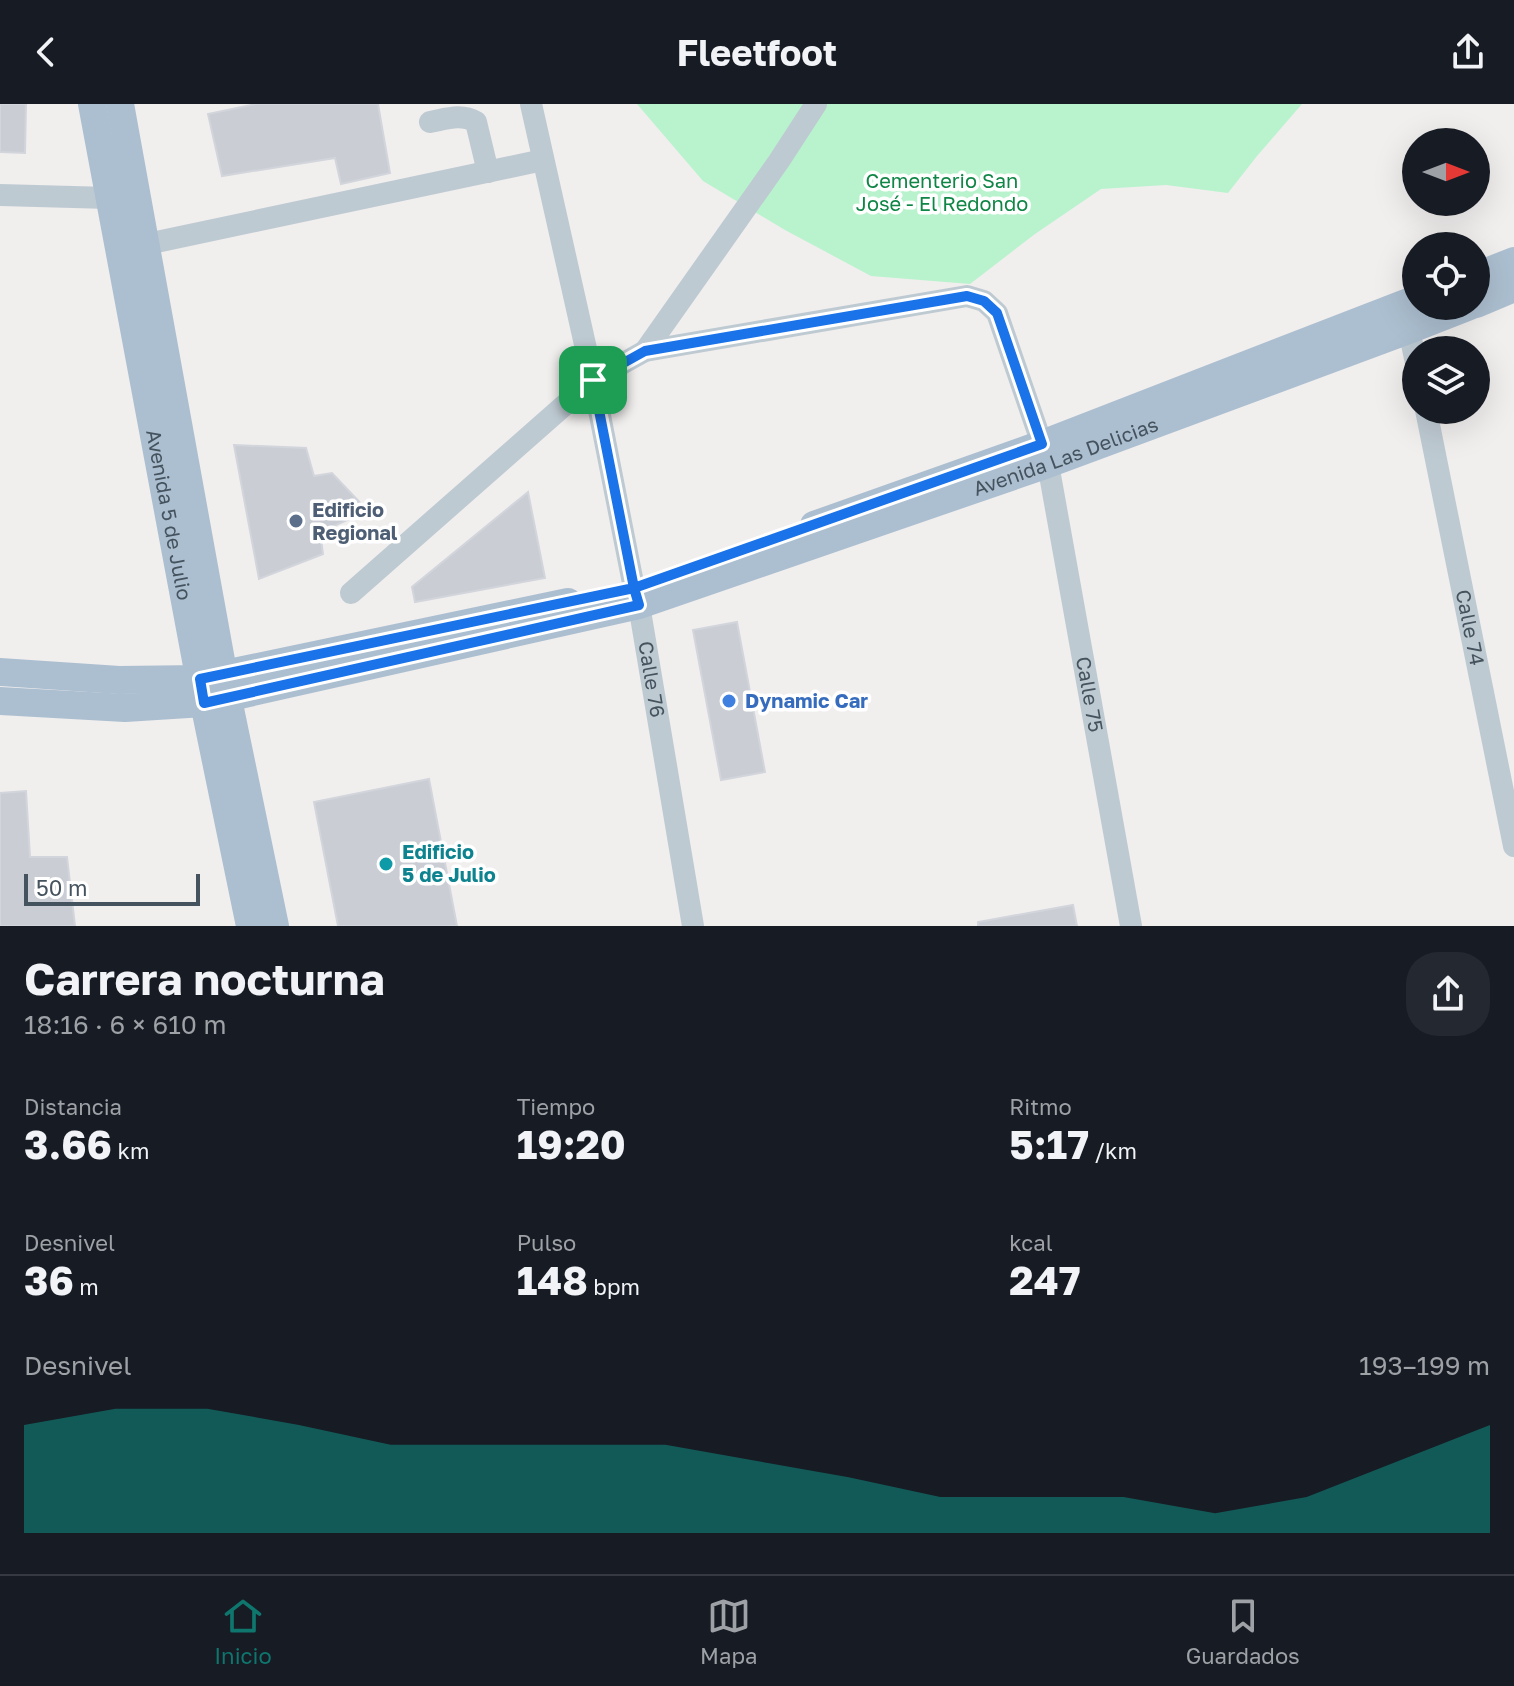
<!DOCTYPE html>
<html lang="es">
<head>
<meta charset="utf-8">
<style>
  body { margin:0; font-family:"Golos Text",sans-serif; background:#242831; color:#f1f3f6; height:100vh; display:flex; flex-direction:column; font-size:30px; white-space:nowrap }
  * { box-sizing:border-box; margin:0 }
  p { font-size:26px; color:#9ea1a6 }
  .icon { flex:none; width:44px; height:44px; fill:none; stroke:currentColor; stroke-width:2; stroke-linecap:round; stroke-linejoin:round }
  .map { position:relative; height:822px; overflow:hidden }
  .drawer { display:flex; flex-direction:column; background:#171b24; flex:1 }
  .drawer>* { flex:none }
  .needle { width:52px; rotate:90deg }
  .fabs { position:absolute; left:1402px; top:24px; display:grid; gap:16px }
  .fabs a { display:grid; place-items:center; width:88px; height:88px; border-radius:50%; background:#171b24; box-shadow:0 8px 32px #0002; font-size:40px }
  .scale { position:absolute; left:24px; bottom:20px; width:176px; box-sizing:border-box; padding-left:8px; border:4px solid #45535e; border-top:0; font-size:22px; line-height:28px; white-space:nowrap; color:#45535e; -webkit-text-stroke:6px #fff; paint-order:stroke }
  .pin { position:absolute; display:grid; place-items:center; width:68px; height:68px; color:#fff; margin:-34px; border-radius:16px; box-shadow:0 4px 12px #0006 }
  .round { display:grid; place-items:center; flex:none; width:84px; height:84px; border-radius:32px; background:#242831 }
  .summary { display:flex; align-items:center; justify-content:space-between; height:136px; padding:0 24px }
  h1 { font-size:44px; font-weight:700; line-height:60px }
  .metrics { display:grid; grid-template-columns:repeat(3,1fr); gap:12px; height:136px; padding:8px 24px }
  .metrics div { display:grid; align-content:center }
  .metrics b { font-size:40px; font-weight:700 }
  .metrics small { font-size:22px; font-weight:400 }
  .metrics p { font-size:22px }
  .chart { height:224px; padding:16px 24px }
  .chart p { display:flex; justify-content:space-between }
  .chart svg { width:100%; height:144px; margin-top:8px; fill:#0f766e; opacity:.7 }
  header { display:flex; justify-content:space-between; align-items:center; height:104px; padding:0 24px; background:#171b24; font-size:36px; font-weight:700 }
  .dock { display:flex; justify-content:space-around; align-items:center; height:112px; border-top:2px solid #363941; background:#171b24; font-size:22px; color:#9ea1a6 }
  .dock a { display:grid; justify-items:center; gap:4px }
  .dock .on { color:#0f766e }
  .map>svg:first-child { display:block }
</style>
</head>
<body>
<header><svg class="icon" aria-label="back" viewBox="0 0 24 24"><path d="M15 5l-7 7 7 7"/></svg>Fleetfoot<svg class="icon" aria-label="share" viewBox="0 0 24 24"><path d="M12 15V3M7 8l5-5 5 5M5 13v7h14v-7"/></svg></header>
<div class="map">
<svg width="1514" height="822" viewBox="0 0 1514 822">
  <rect width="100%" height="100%" fill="#f1eeee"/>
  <path fill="#b9f3cd" d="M637,0H1302L1257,52L1228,89L1166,81L1101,85L1035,130L970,180L871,172L785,126L703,77Z"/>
  <path fill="#caced4" stroke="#d2d5db" stroke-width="2" d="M0,0H26L25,49L0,48Z
    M256,0H378L390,69L341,80L335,54L222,72L208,10Z
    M234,341L306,344L314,372L332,369L368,407L320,428L323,450L259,475Z
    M528,388L545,474L415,498L412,483Z
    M737,518L765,668L721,676L693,526Z
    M429,675L457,822H338L314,698Z
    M26,687L30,753H67L75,822H0V689Z
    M1073,801L1077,822H978V818Z"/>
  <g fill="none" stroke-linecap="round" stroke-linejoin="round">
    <g stroke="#becad2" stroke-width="22">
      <path id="s1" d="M531,0L593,276L634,484L639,501L693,822"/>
      <path d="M430,18C446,15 461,9 476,18L488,68"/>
      <path d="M0,91L109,94"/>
      <path d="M147,140L543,56"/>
      <path d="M1409,226L1416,259"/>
      <path d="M645,247L779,57L816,0"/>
      <path id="s2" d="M1426,306L1514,742"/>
      <path id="s3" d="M1048,360L1131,822"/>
      <path d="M351,489L593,276L645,247L967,192L984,197L997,209L1042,340"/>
    </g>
    <g stroke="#acbfd0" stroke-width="28">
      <path id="s4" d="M92,0L204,599L250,822"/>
      <path d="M120,0L228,595L275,822"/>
      <path d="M1476,172L1514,157"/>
      <path d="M1476,200L1514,184"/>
      <path d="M814,421L1042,340L1416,195"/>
      <path d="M0,568L119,576L200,575L568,498"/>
      <path id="s5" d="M0,597L125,604L204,599L639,501L1048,360L1409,226L1470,202"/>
    </g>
  </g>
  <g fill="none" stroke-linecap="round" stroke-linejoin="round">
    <g stroke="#fff" stroke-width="16">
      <path id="route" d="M593,276L634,484L200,575L204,599L639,501L634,484L1042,340L997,209L984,197L967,192L645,247L593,276"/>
    </g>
    <use href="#route" stroke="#1a73e8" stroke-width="10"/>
  </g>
  <circle fill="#5c6f8a" stroke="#fff" stroke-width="3" cx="296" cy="417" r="8"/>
  <circle fill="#3f7fe0" stroke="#fff" stroke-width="3" cx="729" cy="597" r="8"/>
  <circle fill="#0f9aa8" stroke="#fff" stroke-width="3" cx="386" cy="760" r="8"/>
  <g text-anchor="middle" stroke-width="7" stroke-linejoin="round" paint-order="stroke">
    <g font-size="20" fill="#0f8646" stroke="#fff">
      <text x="942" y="84">Cementerio San<tspan x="942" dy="23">José - El Redondo</tspan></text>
    </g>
    <g font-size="20" fill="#45535e" stroke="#fff">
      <text dy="7" stroke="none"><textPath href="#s5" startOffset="1102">Avenida Las Delicias</textPath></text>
      <text dy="7" stroke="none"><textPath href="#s4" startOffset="418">Avenida 5 de Julio</textPath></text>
      <text dy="7" stroke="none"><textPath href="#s2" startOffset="222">Calle 74</textPath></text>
      <text dy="7" stroke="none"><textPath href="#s1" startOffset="588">Calle 76</textPath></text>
      <text dy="7" stroke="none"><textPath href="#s3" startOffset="234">Calle 75</textPath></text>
    </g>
    <g font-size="20" font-weight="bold" fill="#4e5e75" stroke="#fff" text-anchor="start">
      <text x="312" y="413">Edificio<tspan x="312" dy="23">Regional</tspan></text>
    </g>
    <g font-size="20" font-weight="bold" fill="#366cbe" stroke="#fff" text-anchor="start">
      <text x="745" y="604">Dynamic Car</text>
    </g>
    <g font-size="20" font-weight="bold" fill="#0d838f" stroke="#fff" text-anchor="start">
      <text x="402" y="755">Edificio<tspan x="402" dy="23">5 de Julio</tspan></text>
    </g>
  </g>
</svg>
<div class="fabs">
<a><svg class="needle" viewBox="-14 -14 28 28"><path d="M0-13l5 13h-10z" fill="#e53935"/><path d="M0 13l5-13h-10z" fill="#9ea1a6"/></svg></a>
<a><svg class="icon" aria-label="locate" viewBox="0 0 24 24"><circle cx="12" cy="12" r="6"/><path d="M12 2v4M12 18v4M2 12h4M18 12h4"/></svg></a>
<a><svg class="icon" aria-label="layers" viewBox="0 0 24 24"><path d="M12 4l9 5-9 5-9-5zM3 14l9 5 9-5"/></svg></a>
</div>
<div class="scale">50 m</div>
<div class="pin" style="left:593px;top:276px;background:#1e9e55"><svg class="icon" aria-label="arrive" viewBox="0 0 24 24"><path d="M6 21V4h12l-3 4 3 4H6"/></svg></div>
</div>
<section class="drawer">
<div class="summary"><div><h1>Carrera nocturna</h1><p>18:16 · 6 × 610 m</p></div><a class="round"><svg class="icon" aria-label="share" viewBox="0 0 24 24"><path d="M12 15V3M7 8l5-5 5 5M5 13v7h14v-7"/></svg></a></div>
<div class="metrics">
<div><p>Distancia</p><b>3.66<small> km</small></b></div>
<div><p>Tiempo</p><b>19:20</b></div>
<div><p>Ritmo</p><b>5:17<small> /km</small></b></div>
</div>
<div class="metrics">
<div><p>Desnivel</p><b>36<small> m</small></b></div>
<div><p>Pulso</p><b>148<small> bpm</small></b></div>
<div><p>kcal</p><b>247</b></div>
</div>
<div class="chart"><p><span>Desnivel</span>193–199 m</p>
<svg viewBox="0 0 160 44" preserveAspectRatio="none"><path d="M0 44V11L10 6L20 6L30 11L40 17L50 17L60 17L70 17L80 22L90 27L100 33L110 33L120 33L130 38L140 33L150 22L160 11V44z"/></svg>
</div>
</section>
<nav class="dock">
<a class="on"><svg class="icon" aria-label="home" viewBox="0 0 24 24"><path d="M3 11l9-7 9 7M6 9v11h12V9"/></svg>Inicio</a>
<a><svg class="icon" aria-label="map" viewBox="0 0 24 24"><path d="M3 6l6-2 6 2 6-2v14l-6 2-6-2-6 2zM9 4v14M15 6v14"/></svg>Mapa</a>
<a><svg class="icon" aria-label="saved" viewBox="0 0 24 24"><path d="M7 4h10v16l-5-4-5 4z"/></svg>Guardados</a>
</nav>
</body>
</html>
